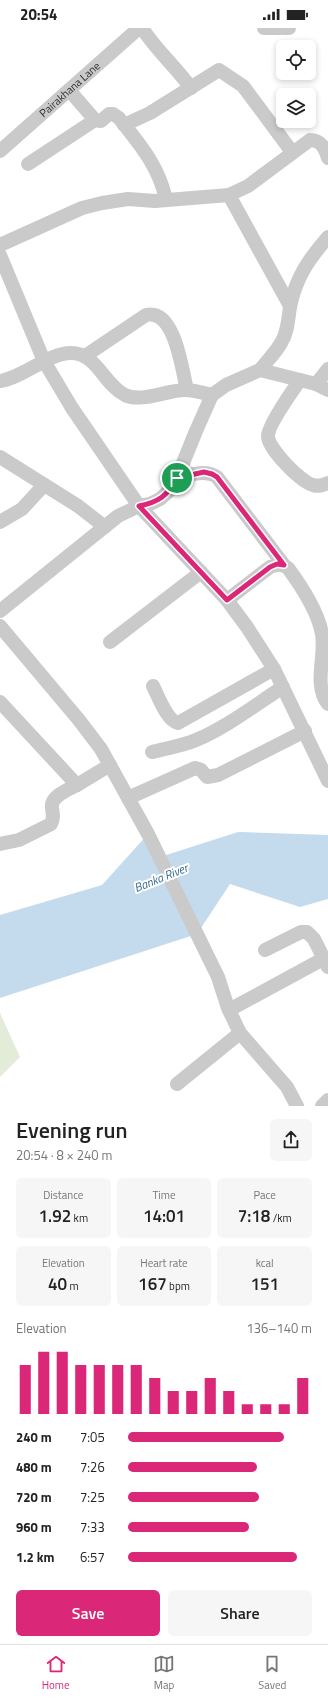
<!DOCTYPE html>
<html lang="en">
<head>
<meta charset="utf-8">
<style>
  body { margin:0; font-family:"Titillium Web",sans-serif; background:#f6f6f6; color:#222; height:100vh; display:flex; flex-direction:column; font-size:15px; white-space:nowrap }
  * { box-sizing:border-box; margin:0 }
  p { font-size:13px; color:#767676 }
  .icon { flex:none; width:22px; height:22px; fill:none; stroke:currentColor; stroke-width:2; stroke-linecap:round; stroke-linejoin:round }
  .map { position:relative; height:1078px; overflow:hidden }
  .drawer { display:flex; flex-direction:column; background:#fff; flex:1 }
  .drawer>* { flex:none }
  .buttons { position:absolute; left:276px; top:12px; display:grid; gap:8px }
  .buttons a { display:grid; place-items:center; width:40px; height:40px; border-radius:6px; background:#fff; box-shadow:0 2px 6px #0003; font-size:20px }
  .pin { position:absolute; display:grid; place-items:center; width:34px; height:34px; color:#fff; margin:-17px; border:2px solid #fff; border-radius:50%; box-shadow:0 1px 4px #0007 }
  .round { display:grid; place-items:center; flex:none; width:42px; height:42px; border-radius:6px; background:#f6f6f6 }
  .summary { display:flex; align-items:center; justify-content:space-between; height:68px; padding:0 16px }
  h1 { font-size:22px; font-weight:600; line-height:30px }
  .figures { display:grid; grid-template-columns:repeat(3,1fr); gap:6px; height:68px; padding:4px 16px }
  .figures div { display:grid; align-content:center; border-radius:6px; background:#f6f6f6; text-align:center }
  .figures b { font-size:17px; font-weight:600 }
  .figures small { font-size:11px; font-weight:400 }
  .figures p { font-size:11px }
  .chart { height:112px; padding:8px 16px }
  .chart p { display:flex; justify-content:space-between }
  .chart svg { width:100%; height:72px; margin-top:4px; stroke:#db2777; stroke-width:6 }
  .action { display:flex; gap:8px; margin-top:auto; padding:8px 16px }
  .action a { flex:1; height:46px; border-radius:6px; background:#db2777; color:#fff; font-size:16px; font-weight:600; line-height:46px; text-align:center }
  .action a+a { background:#f6f6f6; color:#222 }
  ul { padding:0 16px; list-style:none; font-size:13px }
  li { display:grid; grid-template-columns:64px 48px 1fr; align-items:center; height:30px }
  li i { height:10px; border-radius:5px; background:#db2777 }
  .status { display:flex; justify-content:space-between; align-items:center; height:28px; padding:0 20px; background:#fff; direction:ltr }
  .status svg { height:11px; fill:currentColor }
  .menu { display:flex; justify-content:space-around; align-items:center; height:56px; border-top:1px solid #e0e0e0; background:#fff; font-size:11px; color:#767676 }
  .menu a { display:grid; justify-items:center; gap:2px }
  .menu .selected { color:#db2777 }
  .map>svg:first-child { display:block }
</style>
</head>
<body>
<div class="status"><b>20:54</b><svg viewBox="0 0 49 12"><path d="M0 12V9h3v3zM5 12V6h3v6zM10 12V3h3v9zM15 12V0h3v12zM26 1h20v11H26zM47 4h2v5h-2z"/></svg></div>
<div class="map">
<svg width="328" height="1078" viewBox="0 0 328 1078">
  <rect width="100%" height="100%" fill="#fff"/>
  <path fill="#e2ecd9" d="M0,985L20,1029L0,1049Z"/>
  <path fill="#c4dbed" d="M238,804L328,807V871L300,879L230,856L197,906L0,970V887L102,857L148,806L160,829Z"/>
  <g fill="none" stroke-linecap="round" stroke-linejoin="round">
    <g stroke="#cacaca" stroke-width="14">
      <path d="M142,0C156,22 176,39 191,60"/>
      <path d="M264,0H289"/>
      <path d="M69,62L95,92L101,93L109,86H113L119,90C140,117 159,138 166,172"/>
      <path d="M124,97L150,85L219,42L243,58L292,124"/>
      <path id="s1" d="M0,123L139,0"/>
      <path d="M28,136L95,92"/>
      <path d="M229,167L290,278"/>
      <path d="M0,217L82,180L102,175L128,171L155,173L229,167L248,158L310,112C321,112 325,120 328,130"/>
      <path d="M0,227L44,333L72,380L139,478L227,572L247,599L274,641L328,753"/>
      <path d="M85,328L146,287C175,280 182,342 187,362"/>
      <path d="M260,342C267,333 276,324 281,315C288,304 288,291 290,279C296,249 309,231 328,209"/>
      <path d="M300,352C293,362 268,397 268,408C268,421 301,454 313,457C319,459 323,457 328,455"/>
      <path d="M0,353C23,350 48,325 71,325C97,325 104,357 125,367C140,375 168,362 185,362C194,362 204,365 212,367"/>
      <path d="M316,356L328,341"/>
      <path d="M0,429L78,478L105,499"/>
      <path d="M177,449C191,447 205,441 217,449L284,537"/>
      <path d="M0,494L22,481L44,457"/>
      <path d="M227,572L270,539C277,536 282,536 288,540C302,559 318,583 322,606C326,628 313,657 328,676"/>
      <path d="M0,583L118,488L139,478L150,476L160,471L171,461L179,445L196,403L212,367L226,357L260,342L316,356L328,362"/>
      <path d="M0,598L79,692L101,721L148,806L218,949L228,980L240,1005L287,1059L297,1078"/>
      <path d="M110,614L201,544"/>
      <path d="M153,658C158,668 167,693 178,695L274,641"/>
      <path d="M0,674L77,757L110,737"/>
      <path d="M152,724C167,720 182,718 196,712C227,699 255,677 283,659"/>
      <path d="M128,770L195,740L201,742L207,749L218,747L305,703"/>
      <path d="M0,816L19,812L51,796C54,791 53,786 52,780C50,768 68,762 77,757"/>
      <path d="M265,922L301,904H307L314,911L328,939"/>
      <path d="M229,982L323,931"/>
      <path d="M177,1056L240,1005"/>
      <path d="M322,1078L328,1072"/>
    </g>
  </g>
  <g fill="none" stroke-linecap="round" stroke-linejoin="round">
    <g stroke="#fff" stroke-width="8">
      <path id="route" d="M204,444L212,446L217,449L284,537L277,536L270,539L227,572L139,478C159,474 167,468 177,450Z"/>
    </g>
    <use href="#route" stroke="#db2777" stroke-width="5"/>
  </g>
  <g text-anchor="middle" stroke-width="4" stroke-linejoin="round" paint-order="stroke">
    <g font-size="11" fill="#2d2d2d" stroke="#fff">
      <text dy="4" stroke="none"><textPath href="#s1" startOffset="93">Pairakhana Lane</textPath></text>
    </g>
    <g font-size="12" font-style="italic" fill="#376c93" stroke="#fff">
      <text transform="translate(161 850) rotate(-22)" y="4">Banka River</text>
    </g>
  </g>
</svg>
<div class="buttons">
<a><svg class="icon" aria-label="locate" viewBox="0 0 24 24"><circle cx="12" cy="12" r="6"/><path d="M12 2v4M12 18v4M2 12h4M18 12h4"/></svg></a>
<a><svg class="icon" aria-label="layers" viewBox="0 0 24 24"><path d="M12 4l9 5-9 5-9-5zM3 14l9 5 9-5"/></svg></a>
</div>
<div class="pin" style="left:177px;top:450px;background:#1e9e55"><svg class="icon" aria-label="arrive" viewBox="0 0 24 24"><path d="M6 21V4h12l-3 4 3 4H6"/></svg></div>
</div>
<section class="drawer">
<div class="summary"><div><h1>Evening run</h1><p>20:54 · 8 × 240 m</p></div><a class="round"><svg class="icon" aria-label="share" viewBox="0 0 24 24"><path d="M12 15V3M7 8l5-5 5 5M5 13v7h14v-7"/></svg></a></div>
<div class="figures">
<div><p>Distance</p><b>1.92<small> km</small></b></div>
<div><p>Time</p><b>14:01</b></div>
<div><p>Pace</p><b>7:18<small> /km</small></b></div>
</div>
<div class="figures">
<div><p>Elevation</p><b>40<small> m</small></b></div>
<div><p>Heart rate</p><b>167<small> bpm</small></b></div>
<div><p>kcal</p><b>151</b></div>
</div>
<div class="chart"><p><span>Elevation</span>136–140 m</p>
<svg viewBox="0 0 160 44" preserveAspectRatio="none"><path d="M5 44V14M15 44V6M25 44V6M35 44V14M45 44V14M55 44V14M65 44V14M75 44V22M85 44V30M95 44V30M105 44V22M115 44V30M125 44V38M135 44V38M145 44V38M155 44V22"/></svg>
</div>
<ul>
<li><b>240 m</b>7:05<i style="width:85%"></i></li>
<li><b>480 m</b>7:26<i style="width:70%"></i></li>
<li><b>720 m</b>7:25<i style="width:71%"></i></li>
<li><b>960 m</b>7:33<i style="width:66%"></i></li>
<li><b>1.2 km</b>6:57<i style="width:92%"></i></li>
</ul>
<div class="action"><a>Save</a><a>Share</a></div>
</section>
<nav class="menu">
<a class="selected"><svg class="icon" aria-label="home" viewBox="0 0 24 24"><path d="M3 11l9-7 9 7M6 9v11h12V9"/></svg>Home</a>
<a><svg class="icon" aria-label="map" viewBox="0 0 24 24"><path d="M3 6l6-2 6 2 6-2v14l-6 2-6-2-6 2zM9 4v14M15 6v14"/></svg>Map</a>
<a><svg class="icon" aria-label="saved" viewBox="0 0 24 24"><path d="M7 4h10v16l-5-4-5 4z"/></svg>Saved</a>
</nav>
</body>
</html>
